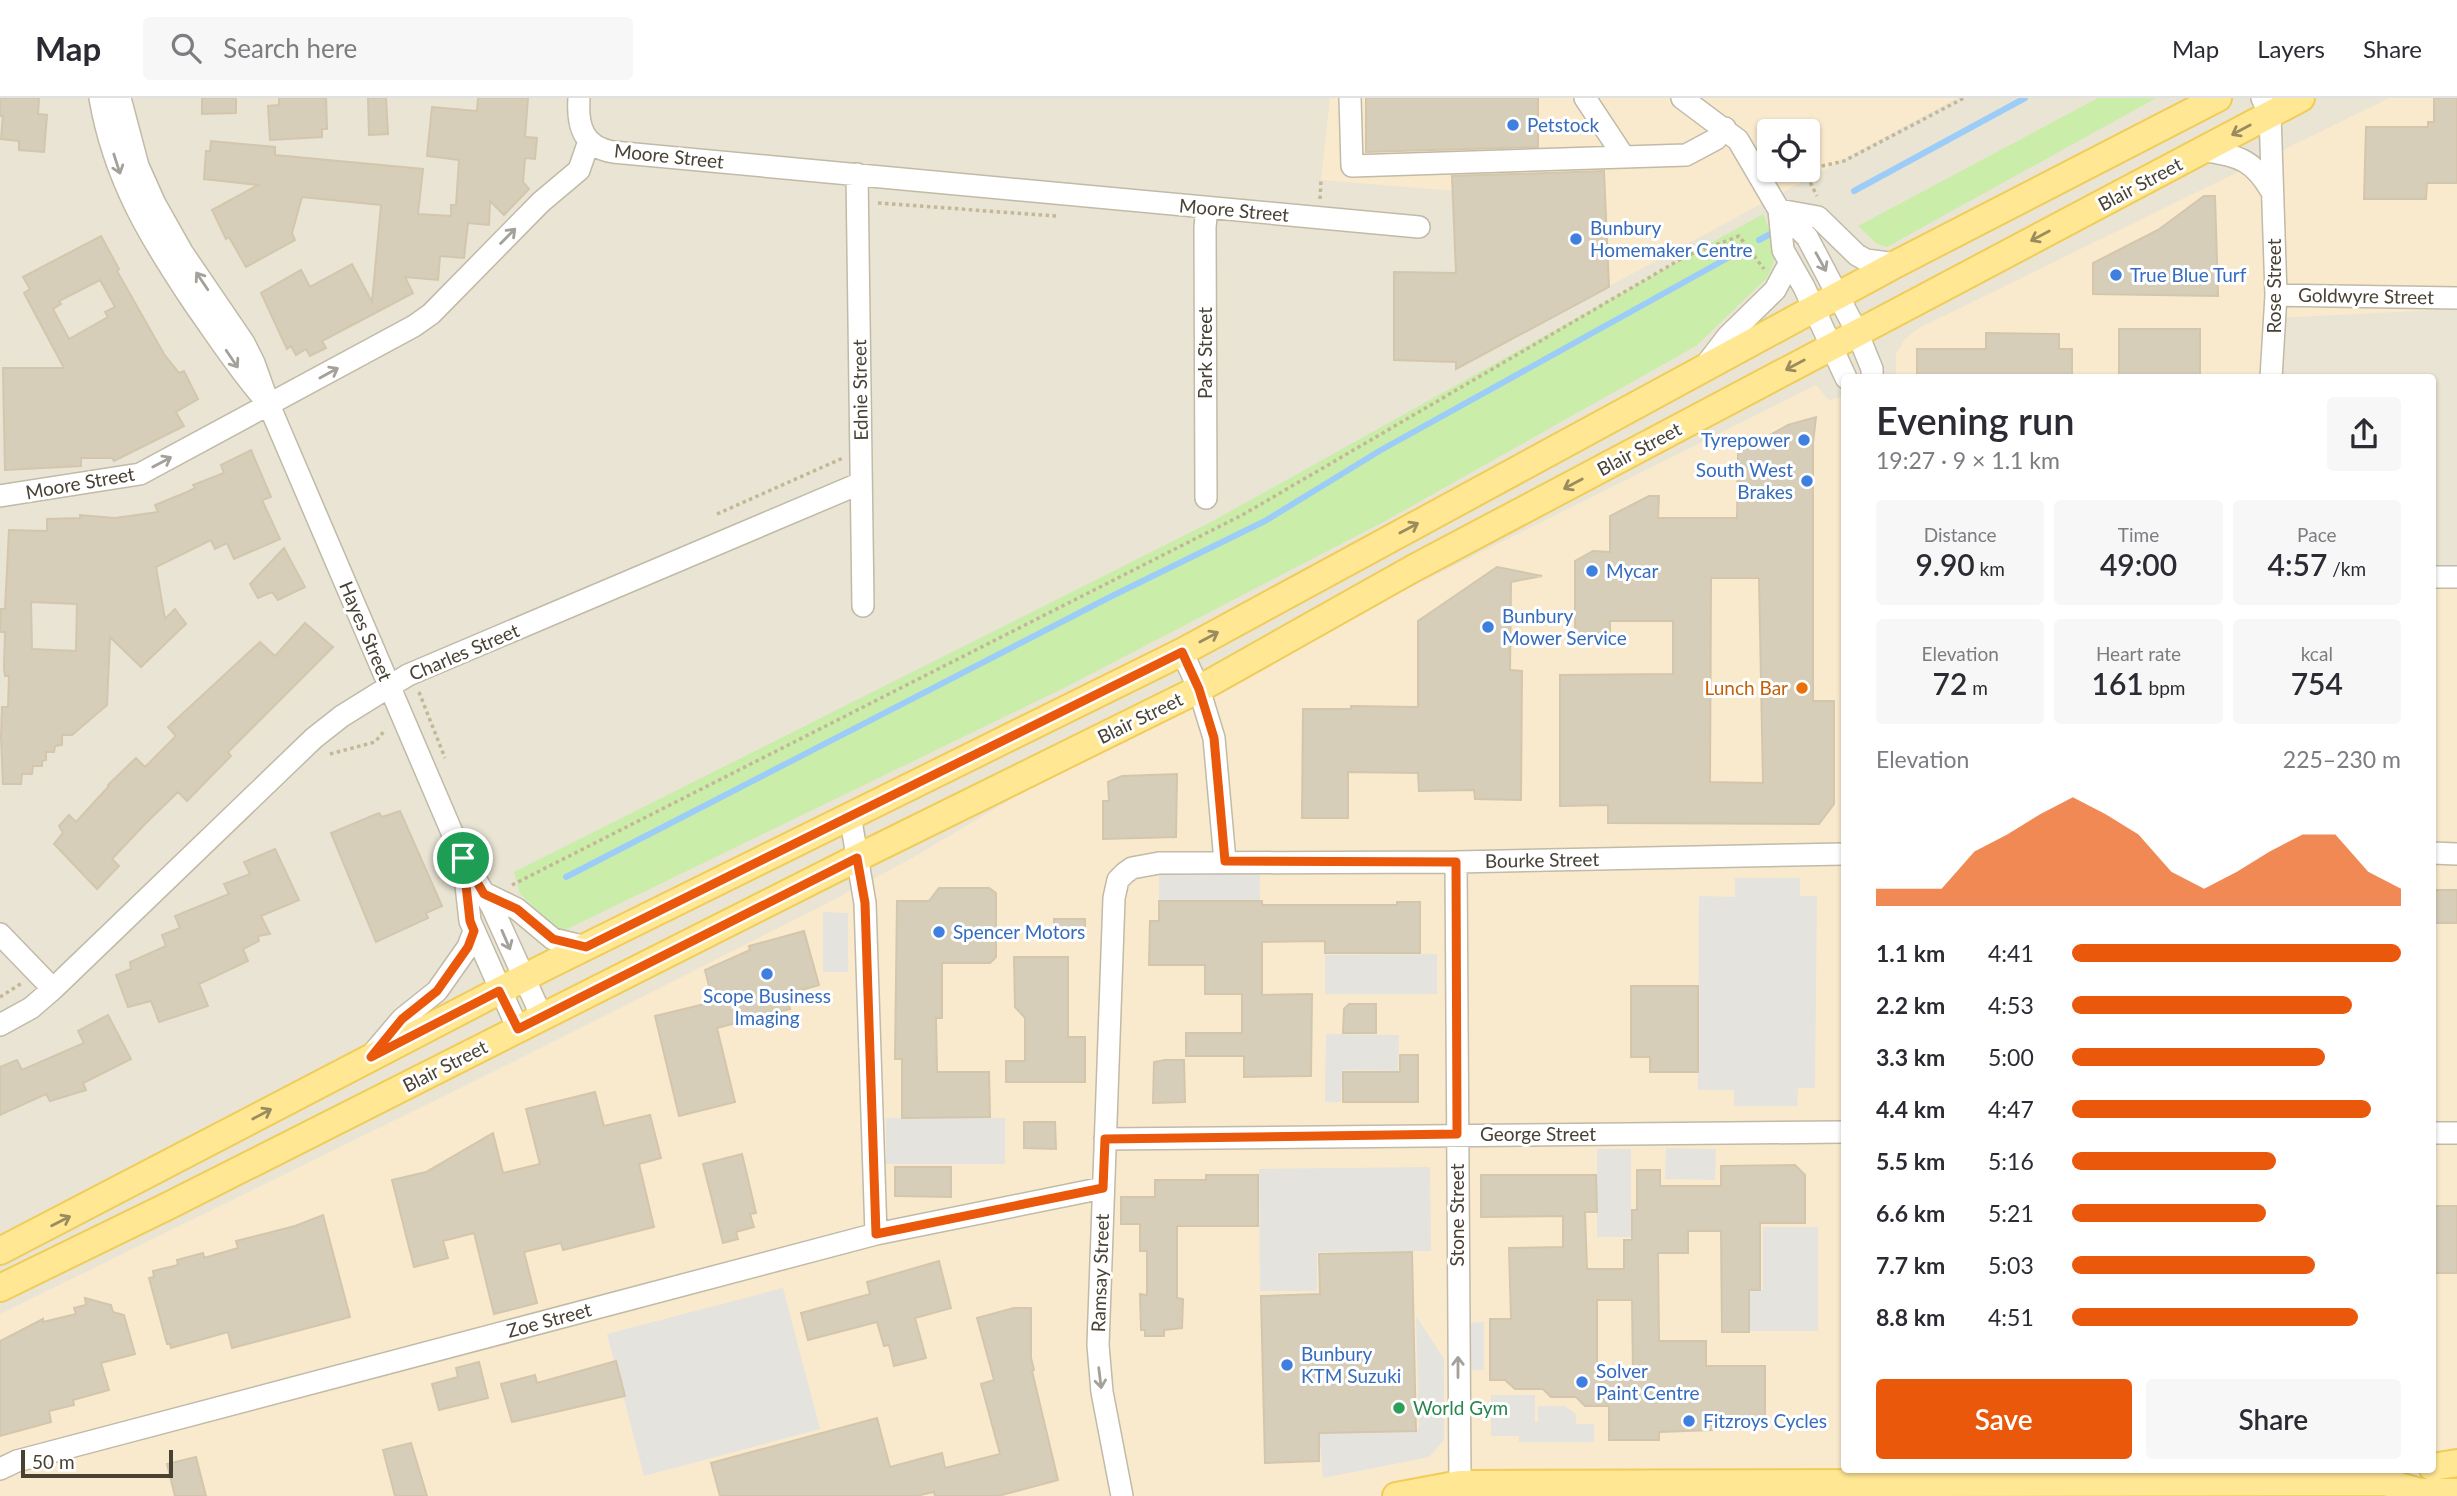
<!DOCTYPE html>
<html lang="en">
<head>
<meta charset="utf-8">
<style>
  body { margin:0; font-family:Lato,sans-serif; background:#f7f7f7; color:#2b2b33; height:100vh; display:flex; flex-direction:column; font-size:26px; white-space:nowrap }
  * { box-sizing:border-box; margin:0 }
  p { font-size:23px; color:#7c7c81 }
  .icon { flex:none; width:38px; height:38px; fill:none; stroke:currentColor; stroke-width:2; stroke-linecap:round; stroke-linejoin:round }
  .map { position:relative; flex:1; overflow:hidden }
  .drawer { position:absolute; left:1841px; top:276px; width:595px; height:1099px; display:flex; flex-direction:column; background:#fff; border-radius:7px; box-shadow:0 2px 5px #0004 }
  .drawer>* { flex:none }
  .tools { position:absolute; left:1757px; top:21px; display:grid; gap:14px }
  .tools a { display:grid; place-items:center; width:63px; height:63px; border-radius:7px; background:#fff; box-shadow:0 2px 5px #0004; font-size:35px }
  .scale { position:absolute; left:21px; bottom:18px; width:152px; box-sizing:border-box; padding-left:7px; border:4px solid #484134; border-top:0; font-size:19px; line-height:24px; white-space:nowrap; color:#484134; -webkit-text-stroke:5px #fff; paint-order:stroke }
  .pin { position:absolute; display:grid; place-items:center; width:60px; height:60px; color:#fff; margin:-30px; border:4px solid #fff; border-radius:50%; box-shadow:0 2px 7px #0007 }
  .round { display:grid; place-items:center; flex:none; width:74px; height:74px; border-radius:7px; background:#f7f7f7 }
  .summary { display:flex; align-items:center; justify-content:space-between; height:119px; padding:0 35px }
  h1 { font-size:38px; font-weight:600; line-height:52px }
  .figures { display:grid; grid-template-columns:repeat(3,1fr); gap:10px; height:119px; padding:7px 35px }
  .figures div { display:grid; align-content:center; border-radius:7px; background:#f7f7f7; text-align:center }
  .figures b { font-size:30px; font-weight:600 }
  .figures small { font-size:19px; font-weight:400 }
  .figures p { font-size:19px }
  .chart { height:196px; padding:14px 35px }
  .chart p { display:flex; justify-content:space-between }
  .chart svg { width:100%; height:126px; margin-top:7px; fill:#ea580c; opacity:.7 }
  .primary-button { display:flex; gap:14px; margin-top:auto; padding:14px 35px }
  .primary-button a { flex:1; height:80px; border-radius:7px; background:#ea580c; color:#fff; font-size:28px; font-weight:600; line-height:80px; text-align:center }
  .primary-button a+a { background:#f7f7f7; color:#2b2b33 }
  ul { padding:0 35px; list-style:none; font-size:23px }
  li { display:grid; grid-template-columns:112px 84px 1fr; align-items:center; height:52px }
  li i { height:18px; border-radius:9px; background:#ea580c }
  header { display:flex; align-items:center; gap:42px; box-sizing:border-box; height:98px; padding:0 35px; background:#fff; border-bottom:2px solid #e1e1e2 }
  header strong { font-size:33px }
  nav { display:flex; gap:38px; margin-inline-start:auto; font-size:24px }
  .search { width:490px; height:63px; background:#f7f7f7; display:flex; align-items:center; gap:18px; box-sizing:border-box; padding:0 24px; border-radius:7px; color:#7c7c81; font-size:26px }
  .map>svg:first-child { display:block }
</style>
</head>
<body>
<header>
<strong>Map</strong>
<div class="search"><svg class="icon" aria-label="search" viewBox="0 0 24 24"><circle cx="10" cy="10" r="6"/><path d="M15 15l6 6"/></svg>Search here</div>
<nav><a>Map</a><a>Layers</a><a>Share</a></nav>
</header>
<div class="map">
<svg width="2457" height="1398" viewBox="0 0 2457 1398">
  <rect width="100%" height="100%" fill="#f5f1e6"/>
  <path fill="#e9e4d3" fill-rule="evenodd" d="M0,0H2457V1398H0ZM1769,33H1808V72H1769ZM1844,280H2432V1372H1844Z"/>
  <path fill="#f9eace" fill-rule="evenodd" d="M1330,0H1957L1456,271L1455,93L1321,82ZM1769,33H1808V72H1769Z
    M2389,0H2457V211L2276,220V280H1896V256L1905,241L1919,230Z
    M1816,287L1829,302L1844,299V1372H2432V483H2457V1398H0V1216L509,966L824,807L912,760L1139,625Z"/>
  <path fill="#cbedaa" d="M2098,0H2156L1887,149L1877,146L1858,128Z
    M1763,116L1778,154L1767,180L1696,248L1387,422L1064,590L561,834L520,796L514,774L1213,423Z"/>
  <path fill="#e5e3de" d="M1260,776V802H1159V777Z
    M1735,780H1800V798H1817L1815,990H1798L1797,1008H1734V992H1698L1699,798L1735,799Z
    M823,814L848,815V874H823Z
    M1437,856V896H1325V857Z
    M1326,936L1399,937L1398,973L1342,972L1341,1004H1325Z
    M886,1020H1005V1066H886Z
    M1666,1050L1716,1051L1715,1082L1665,1081Z
    M1597,1051H1631V1139H1597Z
    M1430,1069L1431,1153L1317,1154V1193H1260L1259,1071Z
    M1763,1129H1818V1233H1750V1192H1763Z
    M783,1190L820,1331L644,1378L607,1236Z
    M1416,1218L1444,1261V1342L1429,1359L1323,1380L1319,1335L1419,1331Z
    M1484,1224V1272H1467L1466,1225Z
    M1491,1297H1535V1324L1538,1323V1308H1565L1576,1316V1326H1594V1344H1519V1338H1491Z"/>
  <g fill="none" stroke-linecap="round" stroke-linejoin="round">
    <path stroke="#9cccf8" stroke-width="6" d="M1854,93L2025,0
      M1759,142L1776,133
      M566,779L1110,499L1265,423L1381,352L1735,156"/>
  </g>
  <path fill="#d7ceba" stroke="#d3c6ac" stroke-width="2" fill-rule="evenodd" d="M0,0H39L38,16L47,17L44,54L19,52V43L1,41L3,18H0Z
    M202,0H236V15L202,16Z
    M279,0H326L327,31H322V39L270,42L268,8L279,7Z
    M368,0H386L388,36L369,37Z
    M478,0H528L525,39L537,40L535,61L525,60L523,84L529,91L504,117L490,103L489,127L468,125L464,160L440,158L438,182L405,179L413,195L322,243L326,250L310,258L306,251L296,257L291,248L287,251L261,195L301,172L310,189L352,166L372,204L381,107L302,99L292,135L295,142L246,169L229,139L226,141L212,112L258,87L204,81L206,53H210L211,43L275,49V57L423,71L418,116L451,118V107H456L459,62L427,58L432,9L477,13Z
    M1366,0H1538V49L1366,54Z
    M2434,0H2457V85H2427L2426,101H2364L2366,29H2428V24H2434Z
    M1604,73L1609,189L1456,271V264L1394,262V174L1456,175L1452,78Z
    M2204,98H2215L2218,198L2093,196V165L2158,132Z
    M101,138L119,171L117,173L164,256L179,275L184,273L198,301L176,314L184,328L114,363L112,360H81V368L5,372L3,270H64L24,195L30,191L23,179ZM100,182L115,209L105,214L108,219L69,241L53,211L61,206L59,203Z
    M2119,231H2200V280H2119Z
    M1986,235L2059,236V251H2072V280H1917V251H1986Z
    M1816,319L1813,345V603H1834V706L1819,726L1608,725V707L1560,708V577L1673,576V523H1610V542H1575V463L1593,453L1610,454V418L1649,398H1659L1658,420H1737L1738,355L1788,327ZM1711,480H1759L1763,685L1710,684Z
    M251,352L271,399L262,402L280,441L234,461L227,445L215,451L211,442L156,469L165,521L175,511L186,526L141,569L110,539L107,607L72,637H62V647L55,648L54,654H46V662L42,663V668H33L32,676H22L21,686H3L1,639L2,609H8L9,578H5L4,570L5,534H0L1,511H5L9,432L47,433V421L80,420V417L115,420L158,414L155,407L187,394L195,390L193,387L224,375L221,367ZM31,504L77,506L76,553L32,551Z
    M284,450L305,489L278,502L272,494L258,500L250,486Z
    M1497,469L1542,478L1511,484L1510,572L1522,573L1521,702L1475,701L1474,692L1419,693L1418,675L1348,674V720H1302L1303,611H1351V608L1418,609V523Z
    M305,525L333,549L228,654L231,658L187,703L178,694L146,725L112,761L119,768L97,791L54,746L63,735L59,728L69,717L76,724L109,688L108,687L136,660L145,669L176,638L168,629L260,544L275,558Z
    M1177,676L1176,739L1103,741V703H1109L1108,684L1122,678Z
    M400,713L442,808L426,815L428,820L376,844L331,735L379,715L382,719Z
    M275,751L299,802L261,818L270,836L258,838L259,843L243,851L248,863L199,886L208,908L159,924L151,903L128,909L116,877L131,871L130,864L166,848L162,837L180,830L175,818L229,796L224,786L250,776L244,764Z
    M939,790H989L996,795V859L990,865H942V920H936L937,974H989L990,1019L902,1020V961H895L897,803H929Z
    M2432,792H2457V825H2432Z
    M1159,803H1262V807H1397V804H1420V855H1325V843L1262,844V897L1312,896L1311,978L1244,979V958H1186V935H1242V896H1205V867H1149L1150,823H1159Z
    M1054,821H1085V840H1054Z
    M804,833L819,887L787,896L790,911L717,930L735,1004L679,1018L655,918L713,904L705,872L750,852L749,848Z
    M1014,859H1068V939H1085V984H1006V963H1025V920L1015,909Z
    M1631,888H1698V974H1650V959H1631Z
    M1349,906H1376V935H1343L1344,911Z
    M108,917L131,961L83,985L86,992L50,1003L46,996L0,1017V969L17,962L22,972L84,945L78,933Z
    M1400,957H1418V1004H1343V974H1400Z
    M1165,962H1184L1185,1004L1153,1005L1154,964Z
    M595,994L604,1028L650,1017L661,1060L639,1066L654,1129L563,1152L561,1145L524,1154L537,1205L494,1216L474,1135L443,1143L448,1160L414,1169L392,1082L426,1074L493,1035L503,1075L540,1066L526,1011Z
    M1024,1024H1055L1056,1051L1024,1050Z
    M742,1056L756,1115L750,1116L754,1129L736,1134L738,1141L723,1145L703,1066Z
    M1795,1067L1805,1077V1125H1760V1192H1749V1234H1722L1721,1133H1688V1155H1658L1659,1243H1706V1268H1765V1330L1659,1334V1342H1609V1308H1585L1576,1299H1551L1543,1291H1515L1505,1282H1490V1221H1511L1509,1150L1563,1149V1118L1481,1119V1077H1596L1597,1114H1585L1587,1171H1624V1142H1632V1112H1637V1072H1660V1088H1721V1068ZM1597,1202H1632L1633,1275L1597,1276Z
    M895,1069H951V1099L895,1098Z
    M1206,1077H1258V1128H1177V1200L1183,1201L1182,1230L1164,1232V1238H1145V1232H1141L1140,1196L1147,1197V1153H1140V1126H1121V1099H1155V1082H1206Z
    M2432,1108H2457V1175H2432Z
    M323,1117L350,1219L232,1250L228,1234L171,1250L170,1246H167L149,1180L154,1179L153,1173L178,1167L177,1162L203,1155L204,1160L238,1150L236,1143L295,1128Z
    M1412,1154L1416,1333L1319,1335V1363L1265,1365L1261,1198L1320,1196L1319,1156Z
    M939,1163L951,1210L915,1220L926,1260L894,1268L889,1247L884,1248L877,1224L808,1242L801,1215L870,1196L867,1184Z
    M85,1200L111,1207L113,1214L124,1217L135,1256L101,1265L109,1292L73,1302L74,1307L49,1313L51,1324L0,1338V1243L43,1221V1224L76,1216L74,1210L86,1207Z
    M1014,1210H1031V1260L1034,1272L1032,1273L1058,1382L998,1398H935L934,1394L916,1398H720L711,1365L877,1320L890,1369L942,1355L945,1370L1000,1356L981,1286L994,1282L977,1220Z
    M616,1263L625,1298L512,1324L501,1286L535,1277L537,1285Z
    M479,1264L488,1300L439,1312L432,1286L458,1279L456,1270Z
    M411,1345L427,1398H395L383,1352Z
    M196,1359L206,1398H175L167,1366Z"/>
  <g fill="none" stroke-linecap="round" stroke-linejoin="round">
    <g stroke="#c1baa7" stroke-width="24">
      <path id="minor" d="M100,0C114,81 150,140 195,207C217,238 237,269 261,297
        M120,0L138,68L155,106L182,154L244,245L254,265L269,307L463,760L492,809L542,919
        M579,0C577,28 583,49 613,54L1419,129
        M1350,0L1352,68L1686,57L1716,41L1725,30
        M1585,0L1624,59
        M1682,0L1738,42L1779,112L1807,139L1857,234L1872,271V280
        M2262,0L2270,16L2276,197L2271,280
        M2204,52C2240,59 2253,61 2272,94
        M857,76L863,508
        M1779,112L1783,152L1804,189L1846,280
        M1779,112L1818,119L1857,157L1866,162L1896,166
        M2276,197L2457,200
        M1705,268L1728,238L1775,192L1790,164
        M0,398L140,376L414,228L431,216L541,104L579,72L589,43
        M1206,400L1205,129L1207,110
        M2432,479H2457
        M1182,554L1199,591L1214,640L1225,763
        M850,717L865,805L876,1136
        M2432,755L2457,756
        M1456,764L1460,1386
        M464,769L470,823L518,931
        M484,795L517,811L553,841L586,849
        M0,836L53,891
        M0,927L31,910L53,891L314,640L342,618L408,577L861,385
        M374,954L402,921L437,893L468,849L474,833
        M2432,1035H2457
        M1105,1041L1844,1034
        M0,1371L17,1363L876,1136L1103,1090
        M1122,1398L1102,1294L1098,1247L1114,800L1118,782L1125,775L1132,770L1159,765L1456,764L1844,756"/>
    </g>
    <g stroke="#f0cc58" stroke-width="30">
      <path id="major" d="M0,1153L543,870L1182,554L1896,166L2218,0
        M0,1190L170,1107L857,760L1199,591L1414,470L2301,0
        M2432,1369L2457,1365
        M1396,1398L1460,1386L2385,1384L2420,1394H2457"/>
    </g>
    <path stroke="#c4b797" stroke-width="3.5" stroke-dasharray="3.5 3.5" stroke-linecap="butt" d="M1808,71L1844,63L1964,0
      M1804,72L1817,98
      M1320,101L1321,82
      M878,105L1056,118
      M717,416L843,360
      M419,594L445,660
      M330,656L375,644L385,632
      M512,787L1244,416L1686,158L1739,138L1764,171
      M0,899L22,885"/>
    <use href="#minor" stroke="#fff" stroke-width="21"/>
    <use href="#major" stroke="#ffe794" stroke-width="26"/>
  </g>
  <defs><path id="oneway-shaft" d="M-6 0H5M1.5-3L5.5 0L1.5 3" fill="none" stroke-width="1.6" stroke-linecap="round" stroke-linejoin="round" transform="scale(1.75)"/></defs>
  <g stroke="#9a8c5f">
    <use href="#oneway-shaft" transform="translate(2241 32) rotate(152)"/>
    <use href="#oneway-shaft" transform="translate(2040 138) rotate(152)"/>
    <use href="#oneway-shaft" transform="translate(1795 267) rotate(152)"/>
    <use href="#oneway-shaft" transform="translate(1573 386) rotate(152)"/>
    <use href="#oneway-shaft" transform="translate(1409 430) rotate(-28)"/>
    <use href="#oneway-shaft" transform="translate(1209 539) rotate(-28)"/>
    <use href="#oneway-shaft" transform="translate(262 1016) rotate(-28)"/>
    <use href="#oneway-shaft" transform="translate(61 1123) rotate(-27)"/>
  </g>
  <g stroke="#a4a09a">
    <use href="#oneway-shaft" transform="translate(117 66) rotate(72)"/>
    <use href="#oneway-shaft" transform="translate(508 138) rotate(-45)"/>
    <use href="#oneway-shaft" transform="translate(1821 164) rotate(61)"/>
    <use href="#oneway-shaft" transform="translate(202 183) rotate(-124)"/>
    <use href="#oneway-shaft" transform="translate(232 261) rotate(56)"/>
    <use href="#oneway-shaft" transform="translate(329 275) rotate(-29)"/>
    <use href="#oneway-shaft" transform="translate(162 364) rotate(-28)"/>
    <use href="#oneway-shaft" transform="translate(506 842) rotate(67)"/>
    <use href="#oneway-shaft" transform="translate(1458 1269) rotate(-90)"/>
    <use href="#oneway-shaft" transform="translate(1100 1280) rotate(83)"/>
  </g>
  <g fill="none" stroke-linecap="round" stroke-linejoin="round">
    <g stroke="#fff" stroke-width="14">
      <path id="route" d="M1182,554L1199,591L1214,640L1225,763L1456,764L1457,1036L1105,1041L1103,1090L876,1136L865,805L857,760L518,931L499,893L371,959L402,921L437,893L468,849L474,833L470,823L463,760L484,796L517,811L553,841L586,849Z"/>
    </g>
    <use href="#route" stroke="#ea580c" stroke-width="9"/>
  </g>
  <g fill="#3f7fe0" stroke="#fff" stroke-width="2.5">
    <circle cx="1513" cy="27" r="7"/>
    <circle cx="1576" cy="141" r="7"/>
    <circle cx="2116" cy="177" r="7"/>
    <circle cx="1804" cy="342" r="7"/>
    <circle cx="1807" cy="383" r="7"/>
    <circle cx="1592" cy="473" r="7"/>
    <circle cx="1488" cy="529" r="7"/>
    <circle cx="939" cy="834" r="7"/>
    <circle cx="767" cy="876" r="7"/>
    <circle cx="1287" cy="1267" r="7"/>
    <circle cx="1582" cy="1284" r="7"/>
    <circle cx="1689" cy="1323" r="7"/>
  </g>
  <circle fill="#e8710a" stroke="#fff" stroke-width="2.5" cx="1802" cy="590" r="7"/>
  <circle fill="#2e9e5b" stroke="#fff" stroke-width="2.5" cx="1399" cy="1310" r="7"/>
  <g text-anchor="middle" stroke-width="6" stroke-linejoin="round" paint-order="stroke">
    <g font-size="19" fill="#366cbe" stroke="#fff" text-anchor="start">
      <text x="1527" y="34">Petstock</text>
      <text x="1590" y="137">Bunbury<tspan x="1590" dy="22">Homemaker Centre</tspan></text>
      <text x="2130" y="184">True Blue Turf</text>
      <text x="1790" y="349" text-anchor="end">Tyrepower</text>
      <text x="1793" y="379" text-anchor="end">South West<tspan x="1793" dy="22">Brakes</tspan></text>
      <text x="1606" y="480">Mycar</text>
      <text x="1502" y="525">Bunbury<tspan x="1502" dy="22">Mower Service</tspan></text>
      <text x="953" y="841">Spencer Motors</text>
      <text x="767" y="905" text-anchor="middle">Scope Business<tspan x="767" dy="22">Imaging</tspan></text>
      <text x="1301" y="1263">Bunbury<tspan x="1301" dy="22">KTM Suzuki</tspan></text>
      <text x="1596" y="1280">Solver<tspan x="1596" dy="22">Paint Centre</tspan></text>
      <text x="1703" y="1330">Fitzroys Cycles</text>
    </g>
    <g font-size="19" fill="#484134" stroke="#fff">
      <text transform="translate(669 58) rotate(6)" y="7">Moore Street</text>
      <text transform="translate(2140 86) rotate(-28)" y="7">Blair Street</text>
      <text transform="translate(1234 112) rotate(5)" y="7">Moore Street</text>
      <text transform="translate(2274 188) rotate(-90)" y="7">Rose Street</text>
      <text transform="translate(2366 198) rotate(1)" y="7">Goldwyre Street</text>
      <text transform="translate(1205 255) rotate(-90)" y="7">Park Street</text>
      <text transform="translate(860 292) rotate(-91)" y="7">Ednie Street</text>
      <text transform="translate(1639 351) rotate(-28)" y="7">Blair Street</text>
      <text transform="translate(80 385) rotate(-10)" y="7">Moore Street</text>
      <text transform="translate(366 533) rotate(67)" y="7">Hayes Street</text>
      <text transform="translate(464 554) rotate(-23)" y="7">Charles Street</text>
      <text transform="translate(1140 620) rotate(-26)" y="7">Blair Street</text>
      <text transform="translate(1542 762) rotate(-1)" y="7">Bourke Street</text>
      <text transform="translate(445 968) rotate(-27)" y="7">Blair Street</text>
      <text x="1538" y="1043">George Street</text>
      <text transform="translate(1457 1117) rotate(-90)" y="7">Stone Street</text>
      <text transform="translate(1100 1175) rotate(-88)" y="7">Ramsay Street</text>
      <text transform="translate(549 1222) rotate(-15)" y="7">Zoe Street</text>
    </g>
    <g font-size="19" fill="#c56008" stroke="#fff" text-anchor="end">
      <text x="1788" y="597">Lunch Bar</text>
    </g>
    <g font-size="19" fill="#27864d" stroke="#fff" text-anchor="start">
      <text x="1413" y="1317">World Gym</text>
    </g>
  </g>
</svg>
<div class="tools">
<a><svg class="icon" aria-label="locate" viewBox="0 0 24 24"><circle cx="12" cy="12" r="6"/><path d="M12 2v4M12 18v4M2 12h4M18 12h4"/></svg></a>
</div>
<div class="scale">50 m</div>
<div class="pin" style="left:463px;top:760px;background:#1e9e55"><svg class="icon" aria-label="arrive" viewBox="0 0 24 24"><path d="M6 21V4h12l-3 4 3 4H6"/></svg></div>
<section class="drawer">
<div class="summary"><div><h1>Evening run</h1><p>19:27 · 9 × 1.1 km</p></div><a class="round"><svg class="icon" aria-label="share" viewBox="0 0 24 24"><path d="M12 15V3M7 8l5-5 5 5M5 13v7h14v-7"/></svg></a></div>
<div class="figures">
<div><p>Distance</p><b>9.90<small> km</small></b></div>
<div><p>Time</p><b>49:00</b></div>
<div><p>Pace</p><b>4:57<small> /km</small></b></div>
</div>
<div class="figures">
<div><p>Elevation</p><b>72<small> m</small></b></div>
<div><p>Heart rate</p><b>161<small> bpm</small></b></div>
<div><p>kcal</p><b>754</b></div>
</div>
<div class="chart"><p><span>Elevation</span>225–230 m</p>
<svg viewBox="0 0 160 44" preserveAspectRatio="none"><path d="M0 44V38L10 38L20 38L30 25L40 19L50 12L60 6L70 12L80 19L90 32L100 38L110 32L120 25L130 19L140 19L150 32L160 38V44z"/></svg>
</div>
<ul>
<li><b>1.1 km</b>4:41<i style="width:100%"></i></li>
<li><b>2.2 km</b>4:53<i style="width:85%"></i></li>
<li><b>3.3 km</b>5:00<i style="width:77%"></i></li>
<li><b>4.4 km</b>4:47<i style="width:91%"></i></li>
<li><b>5.5 km</b>5:16<i style="width:62%"></i></li>
<li><b>6.6 km</b>5:21<i style="width:59%"></i></li>
<li><b>7.7 km</b>5:03<i style="width:74%"></i></li>
<li><b>8.8 km</b>4:51<i style="width:87%"></i></li>
</ul>
<div class="primary-button"><a>Save</a><a>Share</a></div>
</section>
</div>
</body>
</html>
